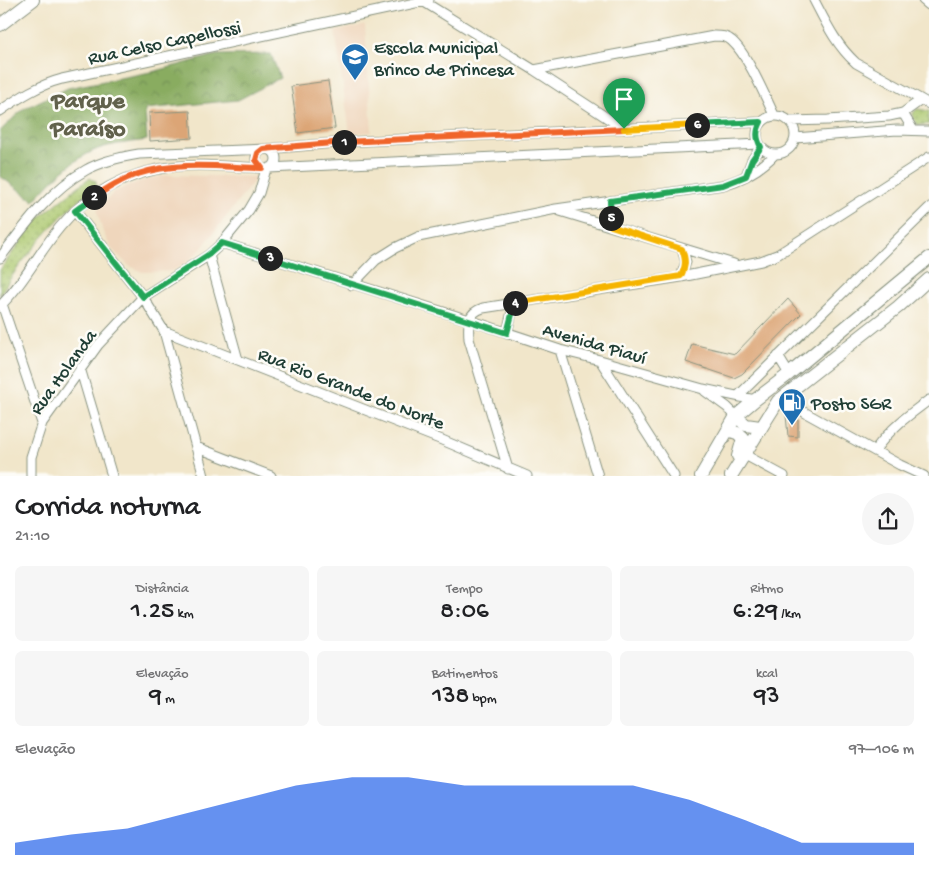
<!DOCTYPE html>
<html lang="pt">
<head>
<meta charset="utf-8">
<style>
  body { margin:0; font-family:"Gochi Hand",sans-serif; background:#f6f6f6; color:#202124; height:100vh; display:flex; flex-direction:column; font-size:19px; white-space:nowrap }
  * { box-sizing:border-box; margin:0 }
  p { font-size:16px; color:#757577 }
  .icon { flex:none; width:28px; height:28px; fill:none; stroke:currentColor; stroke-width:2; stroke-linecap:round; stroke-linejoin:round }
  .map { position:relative; height:476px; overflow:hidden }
  .sheet { display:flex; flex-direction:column; background:#fff; flex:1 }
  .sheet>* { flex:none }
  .pin { position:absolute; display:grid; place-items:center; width:42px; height:42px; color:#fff; margin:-51px -21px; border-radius:50% 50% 50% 0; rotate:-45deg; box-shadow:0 0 5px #0007 }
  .pin .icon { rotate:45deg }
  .km { position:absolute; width:25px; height:25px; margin:-12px; border-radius:50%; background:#222; color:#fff; font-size:14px; line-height:25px; text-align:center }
  .round { display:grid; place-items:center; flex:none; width:52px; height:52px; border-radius:26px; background:#f6f6f6 }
  .overview { display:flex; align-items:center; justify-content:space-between; height:85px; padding:0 15px }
  h1 { font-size:28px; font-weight:600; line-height:38px }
  .stats { display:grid; grid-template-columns:repeat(3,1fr); gap:8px; height:85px; padding:5px 15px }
  .stats div { display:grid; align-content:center; border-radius:8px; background:#f6f6f6; text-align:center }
  .stats b { font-size:25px; font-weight:600 }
  .stats small { font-size:14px; font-weight:400 }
  .stats p { font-size:14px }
  .chart { height:140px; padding:10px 15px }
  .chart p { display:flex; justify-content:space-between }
  .chart svg { width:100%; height:90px; margin-top:5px; fill:#2563eb; opacity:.7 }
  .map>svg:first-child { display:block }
</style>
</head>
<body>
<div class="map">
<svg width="929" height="476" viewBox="0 0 929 476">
  <defs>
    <pattern id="grass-dots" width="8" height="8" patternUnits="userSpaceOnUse" patternTransform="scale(1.25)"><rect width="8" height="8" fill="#acc86e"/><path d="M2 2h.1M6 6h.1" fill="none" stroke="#8ba45b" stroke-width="1.8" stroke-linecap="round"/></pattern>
    <pattern id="forest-crowns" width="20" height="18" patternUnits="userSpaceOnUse" patternTransform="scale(1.25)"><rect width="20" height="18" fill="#89ac61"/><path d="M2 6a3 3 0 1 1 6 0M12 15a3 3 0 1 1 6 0" fill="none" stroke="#6f8d51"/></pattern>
  </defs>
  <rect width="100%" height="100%" fill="#fdfcf7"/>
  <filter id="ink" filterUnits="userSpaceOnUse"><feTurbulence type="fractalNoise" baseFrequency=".02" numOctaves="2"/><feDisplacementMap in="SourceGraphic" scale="10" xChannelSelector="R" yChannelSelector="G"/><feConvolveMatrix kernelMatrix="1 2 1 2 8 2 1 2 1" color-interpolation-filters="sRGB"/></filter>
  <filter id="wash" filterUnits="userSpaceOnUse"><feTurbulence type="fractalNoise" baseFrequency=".0096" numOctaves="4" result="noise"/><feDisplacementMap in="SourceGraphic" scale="20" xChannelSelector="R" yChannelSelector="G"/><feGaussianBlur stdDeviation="1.12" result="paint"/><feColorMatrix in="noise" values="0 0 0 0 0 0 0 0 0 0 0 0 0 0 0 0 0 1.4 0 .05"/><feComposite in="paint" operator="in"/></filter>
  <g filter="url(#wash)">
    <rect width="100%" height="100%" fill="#f1e6ca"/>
    <path fill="#efd6bc" d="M365,25L372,132L350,134L335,31Z
      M167,175L257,177L201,249L185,264L172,271L142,272L128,265L111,248L103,232L97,211L114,192L127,186L147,179Z"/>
    <path fill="url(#grass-dots)" stroke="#668251" d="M917,109L929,111V124L918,125L913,118V113Z
      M89,178L96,181V188C88,194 78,200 71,207C48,229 15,268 0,295V270L35,221Z"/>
    <path fill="url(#forest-crowns)" stroke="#54744a" d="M271,54L280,78L238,100L145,109L147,140C134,142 121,143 108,146C80,152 52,179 34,201L0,176V131L23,109L68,88L156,71L216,55Z"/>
    <g id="blocks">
      <path fill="#dca576" d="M328,81L335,128L298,133L291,86Z
        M190,111L192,138L150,141L149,113Z
        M788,299L801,314L742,374L734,378L686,362L692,344L735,354Z
        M786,415H798V437L788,436Z"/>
    </g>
  </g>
  <g filter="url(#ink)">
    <use href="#blocks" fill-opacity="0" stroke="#88927f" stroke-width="1"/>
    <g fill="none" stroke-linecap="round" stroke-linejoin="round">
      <g stroke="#88927f" stroke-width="11">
        <path id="minor" d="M421,0L534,70L624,129
          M814,0C826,23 836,45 856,63L929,104
          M923,0L929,5
          M534,70L714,36C721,36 727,36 732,41C747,54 765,96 774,115
          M0,111C20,97 39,85 62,79L429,0
          M903,113L913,130
          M757 135a19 19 0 1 1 38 0a19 19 0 1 1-38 0Z
          M789,121L828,120L889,116L903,113L921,100
          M795,138L897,130L929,131
          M256 159a10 10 0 1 1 20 0a10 10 0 1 1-20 0Z
          M269,168L759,144
          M746,176L752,160L761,147
          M610,201L611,226
          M75,211L143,297L164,331L204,476
          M560,211L734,264
          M222,243L469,320L560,350L600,360L703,389L755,400
          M209,255L238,360
          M0,258C24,226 50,190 86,170C102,161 121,157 139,154L267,149L346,142L761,122
          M681,277L686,262L682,249
          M352,285L376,260L395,248L418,237L556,209L723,185C744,179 760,170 775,154
          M2,304L42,423
          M0,306C24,283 39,252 60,227C87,194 128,172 171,167C200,163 232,167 262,168
          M164,331L442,440L527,476
          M507,333L514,303
          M560,350L598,476
          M778,356L789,374
          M600,360L674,476
          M80,368L112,476
          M705,391L727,407L736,416
          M738,396L929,208
          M804,412L900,465L924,476
          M196,447L271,476
          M875,450C891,428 907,416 929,400
          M745,455L784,476
          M508,469L469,339C468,324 467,313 483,308L681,277L761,261L777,255L929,157
          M31,476V457L42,423L98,345L143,297L209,255L222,243L249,210L259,193L266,169"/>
      </g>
      <g stroke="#88927f" stroke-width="14">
        <path id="secondary" d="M0,25L33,0
          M736,416L746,425L760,427
          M728,430L737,433L743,438L738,456
          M701,476L736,416L755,400L789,374L929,258
          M731,476L778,401L898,307L929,279"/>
      </g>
      <use href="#minor" stroke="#fff" stroke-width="9"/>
      <use href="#secondary" stroke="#fff" stroke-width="12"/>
    </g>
  </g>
  <g fill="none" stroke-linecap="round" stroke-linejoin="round" filter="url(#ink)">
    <g stroke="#fff" stroke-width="10">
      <path id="split-1" d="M344,142L624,129"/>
    </g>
    <g stroke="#fff" stroke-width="10">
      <path id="split-2" d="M94,197C108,188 122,179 138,174C178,161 221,167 262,168L256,160L258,153L263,149L344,142"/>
    </g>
    <g stroke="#fff" stroke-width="10">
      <path id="split-3" d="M94,197L75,211L143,297L208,255L222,243L270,258"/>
    </g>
    <g stroke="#fff" stroke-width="10">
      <path id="split-4" d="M270,258L507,333L515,303"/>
    </g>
    <g stroke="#fff" stroke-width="10">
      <path id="split-5" d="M515,303L681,276C686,266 686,260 682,249L611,226V218"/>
    </g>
    <g stroke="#fff" stroke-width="10">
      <path id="split-6" d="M611,218L610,201L723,185L746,176L752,160L761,147C756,138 756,131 761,122L697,125"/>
    </g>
    <g stroke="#fff" stroke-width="10">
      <path id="split-7" d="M624,129L697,125"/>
    </g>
    <use href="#split-1" stroke="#f0652b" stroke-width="6"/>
    <use href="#split-2" stroke="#f0652b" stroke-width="6"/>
    <use href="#split-3" stroke="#22a559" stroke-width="6"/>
    <use href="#split-4" stroke="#22a559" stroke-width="6"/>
    <use href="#split-5" stroke="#f5b400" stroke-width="6"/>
    <use href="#split-6" stroke="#22a559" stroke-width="6"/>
    <use href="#split-7" stroke="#f5b400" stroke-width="6"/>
  </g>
  <defs>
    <g id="school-pin" transform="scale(1.4375)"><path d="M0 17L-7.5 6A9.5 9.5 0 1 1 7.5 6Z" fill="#1f6fb2" stroke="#fdfcf7"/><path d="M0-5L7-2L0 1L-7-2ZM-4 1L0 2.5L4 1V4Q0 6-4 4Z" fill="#fff"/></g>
    <g id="fuel-pin" transform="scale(1.4375)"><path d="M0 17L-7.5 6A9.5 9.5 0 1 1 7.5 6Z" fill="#1f6fb2" stroke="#fdfcf7"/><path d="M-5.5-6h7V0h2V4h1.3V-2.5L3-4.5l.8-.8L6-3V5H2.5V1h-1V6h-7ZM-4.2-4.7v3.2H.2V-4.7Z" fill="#fff"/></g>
  </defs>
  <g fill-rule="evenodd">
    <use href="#school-pin" x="355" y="57"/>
    <use href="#fuel-pin" x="792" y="402"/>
  </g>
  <g text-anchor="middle" stroke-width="5" stroke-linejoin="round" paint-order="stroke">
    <g font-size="19" fill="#1f3d34" stroke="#fdfcf7">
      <text transform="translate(164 41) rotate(-12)" y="7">Rua Celso Capellossi</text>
      <text transform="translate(595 342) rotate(16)" y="7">Avenida Piauí</text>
      <text transform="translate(62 371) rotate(-54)" y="7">Rua Holanda</text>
      <text transform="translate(352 387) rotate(21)" y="7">Rua Rio Grande do Norte</text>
    </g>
    <g font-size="19" fill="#1f3d34" stroke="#fdfcf7" text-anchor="start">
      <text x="374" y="53">Escola Municipal<tspan x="374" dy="22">Brinco de Princesa</tspan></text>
      <text x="811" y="409">Posto SGR</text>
    </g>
    <g font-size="24" font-weight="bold" fill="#61614b" stroke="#fdfcf7">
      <text x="88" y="107">Parque<tspan x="88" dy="28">Paraíso</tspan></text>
    </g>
  </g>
</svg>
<div class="pin" style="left:624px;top:129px;background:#1e9e55"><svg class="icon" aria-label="arrive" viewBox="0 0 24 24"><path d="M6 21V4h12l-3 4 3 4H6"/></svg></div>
<b class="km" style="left:344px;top:142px">1</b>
<b class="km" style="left:94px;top:197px">2</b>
<b class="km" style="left:270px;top:258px">3</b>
<b class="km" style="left:515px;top:303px">4</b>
<b class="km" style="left:611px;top:218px">5</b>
<b class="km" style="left:697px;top:125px">6</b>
</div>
<section class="sheet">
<div class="overview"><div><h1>Corrida noturna</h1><p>21:10</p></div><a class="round"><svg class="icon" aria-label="share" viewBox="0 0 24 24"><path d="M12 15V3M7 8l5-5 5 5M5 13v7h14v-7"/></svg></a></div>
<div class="stats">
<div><p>Distância</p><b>1.25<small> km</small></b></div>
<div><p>Tempo</p><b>8:06</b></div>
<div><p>Ritmo</p><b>6:29<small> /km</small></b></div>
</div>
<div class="stats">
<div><p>Elevação</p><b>9<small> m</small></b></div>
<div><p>Batimentos</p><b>138<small> bpm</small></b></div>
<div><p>kcal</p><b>93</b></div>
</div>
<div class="chart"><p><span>Elevação</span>97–106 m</p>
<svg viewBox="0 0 160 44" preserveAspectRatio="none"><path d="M0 44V38L10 34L20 31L30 24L40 17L50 10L60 6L70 6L80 10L90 10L100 10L110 10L120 17L130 27L140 38L150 38L160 38V44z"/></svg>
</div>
</section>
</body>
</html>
